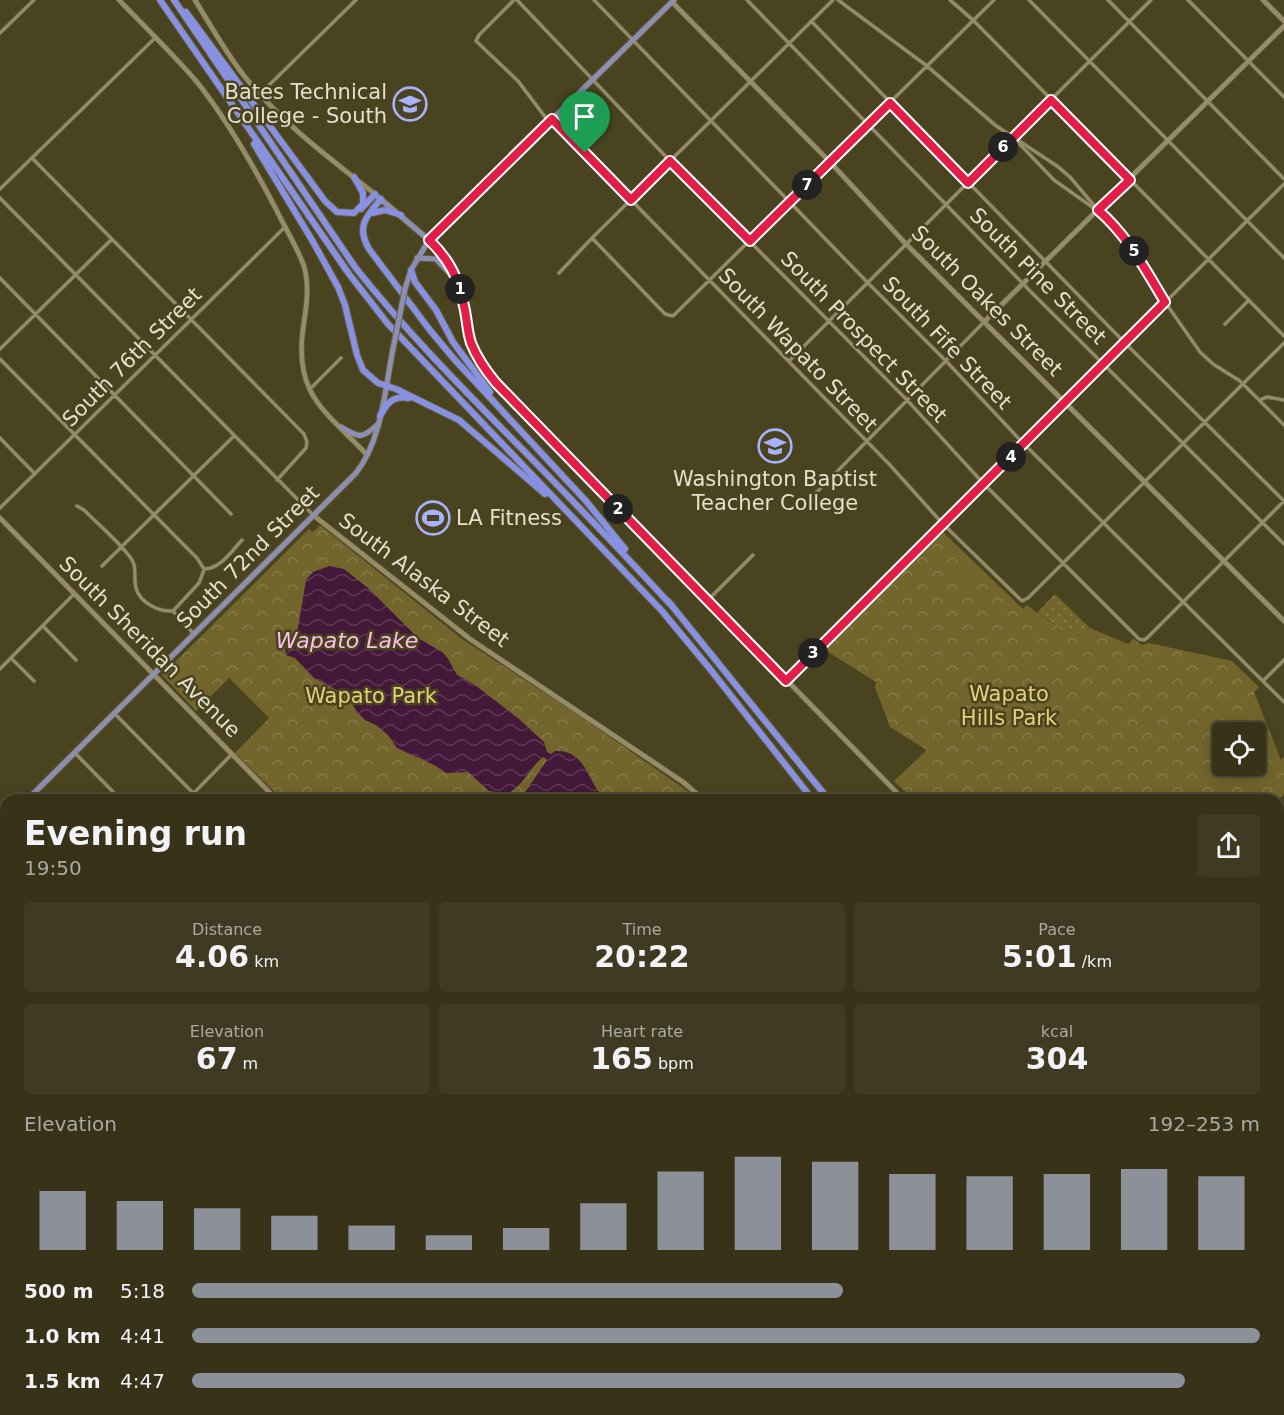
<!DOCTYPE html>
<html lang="en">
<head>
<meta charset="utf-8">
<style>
  body { margin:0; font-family:"DejaVu Sans",sans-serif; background:#3f3a21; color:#f1f3f6; height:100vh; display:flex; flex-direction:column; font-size:22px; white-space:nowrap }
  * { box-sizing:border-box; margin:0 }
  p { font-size:20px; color:#abaaa2 }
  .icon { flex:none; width:33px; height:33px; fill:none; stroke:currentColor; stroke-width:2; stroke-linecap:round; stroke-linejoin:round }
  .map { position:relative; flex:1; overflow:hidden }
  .details { position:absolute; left:0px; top:794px; width:1284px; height:622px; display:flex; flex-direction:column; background:#383218; border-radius:18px 18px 0 0; box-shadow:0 3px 15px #0003,0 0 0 2px #524d37 }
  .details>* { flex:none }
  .controls { position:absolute; left:1212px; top:722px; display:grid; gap:12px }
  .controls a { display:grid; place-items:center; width:54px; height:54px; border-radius:6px; background:#383218; box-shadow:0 3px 15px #0003,0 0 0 2px #524d37; font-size:30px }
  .pin { position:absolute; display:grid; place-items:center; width:51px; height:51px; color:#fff; margin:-62px -26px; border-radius:50% 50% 50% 0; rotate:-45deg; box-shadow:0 0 6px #0007 }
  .pin .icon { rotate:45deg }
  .km { position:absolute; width:30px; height:30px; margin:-15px; border-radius:50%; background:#222; color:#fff; font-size:16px; line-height:30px; text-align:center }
  .round { display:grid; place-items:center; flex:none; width:63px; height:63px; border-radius:6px; background:#3f3a21 }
  .headline { display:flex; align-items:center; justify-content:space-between; height:102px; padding:0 24px }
  h1 { font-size:33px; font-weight:600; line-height:45px }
  .stats { display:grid; grid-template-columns:repeat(3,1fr); gap:9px; height:102px; padding:6px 24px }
  .stats div { display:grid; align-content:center; border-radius:6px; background:#3f3a21; text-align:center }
  .stats b { font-size:30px; font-weight:600 }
  .stats small { font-size:16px; font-weight:400 }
  .stats p { font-size:16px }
  .chart { height:168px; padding:12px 24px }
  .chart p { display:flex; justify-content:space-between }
  .chart svg { width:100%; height:108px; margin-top:6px; stroke:#8c9099; stroke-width:6 }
  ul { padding:0 24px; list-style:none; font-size:20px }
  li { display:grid; grid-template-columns:96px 72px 1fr; align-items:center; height:45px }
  li i { height:15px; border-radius:8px; background:#8c9099 }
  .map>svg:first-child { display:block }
</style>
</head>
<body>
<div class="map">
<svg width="1284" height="1415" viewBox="0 0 1284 1415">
  <defs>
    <pattern id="grass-dots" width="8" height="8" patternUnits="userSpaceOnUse" patternTransform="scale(1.5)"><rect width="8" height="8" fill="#72662c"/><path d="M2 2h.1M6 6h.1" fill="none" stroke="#867c49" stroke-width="1.8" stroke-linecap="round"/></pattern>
    <pattern id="park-crowns" width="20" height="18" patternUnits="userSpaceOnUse" patternTransform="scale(1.5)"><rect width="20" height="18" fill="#72662c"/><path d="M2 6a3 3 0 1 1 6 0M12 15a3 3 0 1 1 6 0" fill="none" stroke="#867c49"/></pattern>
    <pattern id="water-waves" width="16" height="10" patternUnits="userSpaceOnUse" patternTransform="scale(1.5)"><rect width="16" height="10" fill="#441839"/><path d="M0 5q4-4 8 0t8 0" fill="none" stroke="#5f3954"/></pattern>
  </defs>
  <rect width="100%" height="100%" fill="#4a4320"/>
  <path fill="url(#grass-dots)" d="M1055,594L1090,628L1083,635L1061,628L1037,613Z"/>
  <path fill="url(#park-crowns)" fill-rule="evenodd" d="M320,525L462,639L577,714L689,792L682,800L282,799L235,753L269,718L229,678L196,711L162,675L309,529L313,532Z
    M943,532L1023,609L1027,605C1046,621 1060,628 1083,635L1090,628L1128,644L1133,639L1142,645L1149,643L1232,661L1259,687L1254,692L1281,760L1284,757V794L1278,800L913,799L894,781L927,750L890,727L875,687L876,682L825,650ZM1222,732H1256V765H1222Z"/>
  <path fill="#72662c" d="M962,564L975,575L967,582H958L951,575Z"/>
  <path fill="url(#water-waves)" d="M329,566L344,569L368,588L418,638L442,652L447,657L457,675L475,685L519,719L544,742L547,752L551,754L555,751C590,749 587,790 608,799H525L524,794L547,760L544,757C532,763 524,786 507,794L489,791L468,772L446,773L436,766L397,748L388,735L376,725L365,720L357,712L348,696L314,678L295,658L286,655L285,648L298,628L306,580L313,572Z"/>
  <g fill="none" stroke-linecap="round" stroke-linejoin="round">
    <g stroke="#666041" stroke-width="4.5">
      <path id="street" d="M514,0L479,35L476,41L518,81L549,122
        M517,0L670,161L907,400L983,483L1139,639L1144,640L1147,638L1284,501
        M594,0L868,283L946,361L1021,441L1284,702
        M747,0L1033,294L1284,544
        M838,0L927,66L995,125L1057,166L1070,177L1097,209
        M950,0L973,20L1284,336
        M1029,0L1284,258
        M1108,0L1284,179
        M1188,0L1284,97
        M811,21L1124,342L1284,501
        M0,33L34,0
        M260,94L356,0
        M552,119L889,464L943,524L1022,601L1028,598L1284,343
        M1013,137L1054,180L1109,219L1132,247L1165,302L1200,352L1213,364L1240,381L1284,425
        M32,158L304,434L307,442L306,448L277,480
        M0,189L155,38
        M0,198L313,515
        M592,238L665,314L673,316L994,0
        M559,273L592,238L833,0
        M0,278L231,514
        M1225,324L1249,300
        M0,349L112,239
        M0,359L182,543L197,558L204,569
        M789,361L1151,0
        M310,389L341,358
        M1260,400L1267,397L1284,400
        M0,438L35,474
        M809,500L984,322
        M77,506L84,510C99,525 117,540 130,557C138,566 133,577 136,588C140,603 159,612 173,611L194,634
        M0,508L285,227
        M102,566L234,436
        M204,569C220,569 232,551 242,540
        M709,599L753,555
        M173,611L199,583L204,570
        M43,626L76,660
        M11,658L34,681
        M0,669L74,594
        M787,679L1284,184
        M1263,681L1284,660
        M114,713L200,800
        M75,753L121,800
        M34,792L41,800
        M187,800L232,754
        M0,837L6,843
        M0,915L6,922
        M1278,929L1284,935
        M1278,968L1284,973
        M0,986L6,980
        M0,995L6,1001
        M1278,1042L1284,1048
        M0,1145L6,1139
        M0,1156L6,1162
        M5,1240H6
        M0,1314L6,1320
        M0,1349L6,1343
        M0,1394L6,1400
        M1278,1397L1284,1391
        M16,1410L21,1415
        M95,1410L100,1415
        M174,1410L179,1415
        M254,1410L259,1415
        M415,1410L420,1415
        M494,1410L499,1415
        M570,1410L575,1415
        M648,1410L653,1415
        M726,1410L731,1415
        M885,1410L890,1415
        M1015,1410L1020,1415
        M1125,1410L1130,1415
        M160,1415L165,1410
        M285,1415L290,1410
        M441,1415L446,1410
        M841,1415L846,1410
        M919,1415L924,1410
        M997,1415L1003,1410
        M1112,1415L1117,1410
        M1185,1415L1190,1410
        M1259,1415L1264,1410"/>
    </g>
    <g stroke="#666041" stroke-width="6">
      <path id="secondary" d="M119,0C145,27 172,53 197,82C228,121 253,165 276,209C285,228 297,247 304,266C310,287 306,309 303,329C294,396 326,411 367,455
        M195,0C211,26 226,53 245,77C282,123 329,158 375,194
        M1263,0L1284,21
        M672,2L830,162L906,244L1284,621
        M429,240C448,259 459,279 464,306C467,318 467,331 471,343C477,358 486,371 496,383L904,800
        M984,322L1284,26
        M313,515L470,639L683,782L704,800
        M0,518L277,800
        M1278,818L1284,812
        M1278,1016L1284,1015
        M0,1074L6,1080
        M1278,1118L1284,1124
        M335,1410L340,1415
        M804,1410L809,1415
        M1235,1410L1240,1415
        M47,1415L52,1410
        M682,1415L687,1410"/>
    </g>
    <g stroke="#666041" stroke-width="7">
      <path id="primary" d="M378,197L429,240
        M417,258L436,259L457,281
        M405,289L411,270L429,240L674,0
        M341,427C359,437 361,440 377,425
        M27,800L356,473C382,440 385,389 393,349
        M0,827L6,821"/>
    </g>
    <g stroke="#666041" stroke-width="8">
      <path id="highway" d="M160,0L349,274L388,324L662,611L710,669L813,800
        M174,0L355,267C408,334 468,394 528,455C576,504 624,554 670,604
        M186,12L325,201L337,212L354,213L363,204V193L354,177
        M254,144L312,240L338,287L345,305L357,355L363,370L378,383L396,389L459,420L545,494
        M381,199C366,216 356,227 369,249L429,329L454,359L586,501L625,549
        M361,209L375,194
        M372,213L385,210L401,215
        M411,270L415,282L436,310L453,342L490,392
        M380,416C387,403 393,395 409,398
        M668,601L829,800
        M1278,1201L1284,1207
        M1278,1211L1284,1216
        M1278,1227L1284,1232"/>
    </g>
    <use href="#street" stroke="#958d68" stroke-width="3"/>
    <use href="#secondary" stroke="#958d68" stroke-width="4.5"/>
    <use href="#primary" stroke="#8d8fb1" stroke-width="5"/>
    <use href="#highway" stroke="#8891e1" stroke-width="6"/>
    <g stroke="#666041" stroke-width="7" stroke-linecap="butt">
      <path id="primary-bridge" d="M393,349L405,289"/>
    </g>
    <use href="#primary-bridge" stroke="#8d8fb1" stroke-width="5"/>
  </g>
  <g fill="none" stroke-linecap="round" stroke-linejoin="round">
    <g stroke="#fff" stroke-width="12">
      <path id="route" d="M1051,100L1130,180L1098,210C1128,236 1145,269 1165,302L786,681L496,383C486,371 477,358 471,343C467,331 467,318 464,306C459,279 449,259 429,240L552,119L631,200L670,161L750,241L890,103L968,183Z"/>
    </g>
    <use href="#route" stroke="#e11d48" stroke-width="8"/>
  </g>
  <defs>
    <g id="university-ring" transform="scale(1.725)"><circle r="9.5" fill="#4a4320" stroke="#a7b1fc" stroke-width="1.5"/><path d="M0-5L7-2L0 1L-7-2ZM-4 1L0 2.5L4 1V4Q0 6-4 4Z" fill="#a7b1fc"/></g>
    <g id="stadium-ring" transform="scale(1.725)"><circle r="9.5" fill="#4a4320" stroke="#a7b1fc" stroke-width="1.5"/><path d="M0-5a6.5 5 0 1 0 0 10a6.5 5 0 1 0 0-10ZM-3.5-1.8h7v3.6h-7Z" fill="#a7b1fc"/></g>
  </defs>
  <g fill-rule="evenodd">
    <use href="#university-ring" x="410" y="104"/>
    <use href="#university-ring" x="775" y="446"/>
    <use href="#stadium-ring" x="433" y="518"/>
  </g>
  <g text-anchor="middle" stroke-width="5" stroke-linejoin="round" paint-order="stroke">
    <g font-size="21" fill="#e4e0cd" stroke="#4a4320" text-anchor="end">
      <text x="387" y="99">Bates Technical<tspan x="387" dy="24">College - South</tspan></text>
      <text x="775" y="486" text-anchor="middle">Washington Baptist<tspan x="775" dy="24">Teacher College</tspan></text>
      <text x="456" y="525" text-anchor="start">LA Fitness</text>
    </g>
    <g font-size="21" fill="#e4e0cd" stroke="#4a4320">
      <text transform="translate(1038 276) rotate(45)" y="7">South Pine Street</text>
      <text transform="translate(987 301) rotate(45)" y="7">South Oakes Street</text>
      <text transform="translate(864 337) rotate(46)" y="7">South Prospect Street</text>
      <text transform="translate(947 343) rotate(46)" y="7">South Fife Street</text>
      <text transform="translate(798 350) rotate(46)" y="7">South Wapato Street</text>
      <text transform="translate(132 357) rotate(-45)" y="7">South 76th Street</text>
      <text transform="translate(248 557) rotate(-45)" y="7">South 72nd Street</text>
      <text transform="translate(424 580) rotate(37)" y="7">South Alaska Street</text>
      <text transform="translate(150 647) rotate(45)" y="7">South Sheridan Avenue</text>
    </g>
    <g font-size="21" fill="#e5d278" stroke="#4a4320">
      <text x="1009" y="701">Wapato<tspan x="1009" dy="24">Hills Park</tspan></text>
      <text x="371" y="703">Wapato Park</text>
    </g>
    <g font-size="22" font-style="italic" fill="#fcbee9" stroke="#4a4320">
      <text x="347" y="648">Wapato Lake</text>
    </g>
  </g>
</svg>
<div class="controls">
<a><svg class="icon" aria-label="locate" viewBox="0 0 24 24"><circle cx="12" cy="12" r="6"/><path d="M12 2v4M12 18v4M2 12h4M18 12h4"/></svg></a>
</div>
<div class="pin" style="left:585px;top:153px;background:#1e9e55"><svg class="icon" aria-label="arrive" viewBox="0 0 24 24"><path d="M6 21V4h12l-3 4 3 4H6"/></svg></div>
<b class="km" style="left:460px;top:289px">1</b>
<b class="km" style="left:618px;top:509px">2</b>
<b class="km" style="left:813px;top:653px">3</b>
<b class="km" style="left:1011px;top:457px">4</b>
<b class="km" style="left:1134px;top:251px">5</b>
<b class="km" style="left:1003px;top:147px">6</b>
<b class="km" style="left:807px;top:185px">7</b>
<section class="details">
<div class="headline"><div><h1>Evening run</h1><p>19:50</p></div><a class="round"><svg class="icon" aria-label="share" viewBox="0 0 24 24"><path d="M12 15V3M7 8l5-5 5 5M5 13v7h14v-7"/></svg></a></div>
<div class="stats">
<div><p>Distance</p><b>4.06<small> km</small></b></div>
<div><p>Time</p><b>20:22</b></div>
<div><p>Pace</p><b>5:01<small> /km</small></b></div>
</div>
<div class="stats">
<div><p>Elevation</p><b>67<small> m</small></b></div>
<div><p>Heart rate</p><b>165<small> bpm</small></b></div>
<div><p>kcal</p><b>304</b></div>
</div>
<div class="chart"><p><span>Elevation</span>192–253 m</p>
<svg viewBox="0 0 160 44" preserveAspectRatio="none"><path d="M5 44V20M15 44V24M25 44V27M35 44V30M45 44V34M55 44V38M65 44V35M75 44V25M85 44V12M95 44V6M105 44V8M115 44V13M125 44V14M135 44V13M145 44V11M155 44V14"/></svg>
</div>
<ul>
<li><b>500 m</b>5:18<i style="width:61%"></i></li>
<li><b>1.0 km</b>4:41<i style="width:100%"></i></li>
<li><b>1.5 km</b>4:47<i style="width:93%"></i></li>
</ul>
</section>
</div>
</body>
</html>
